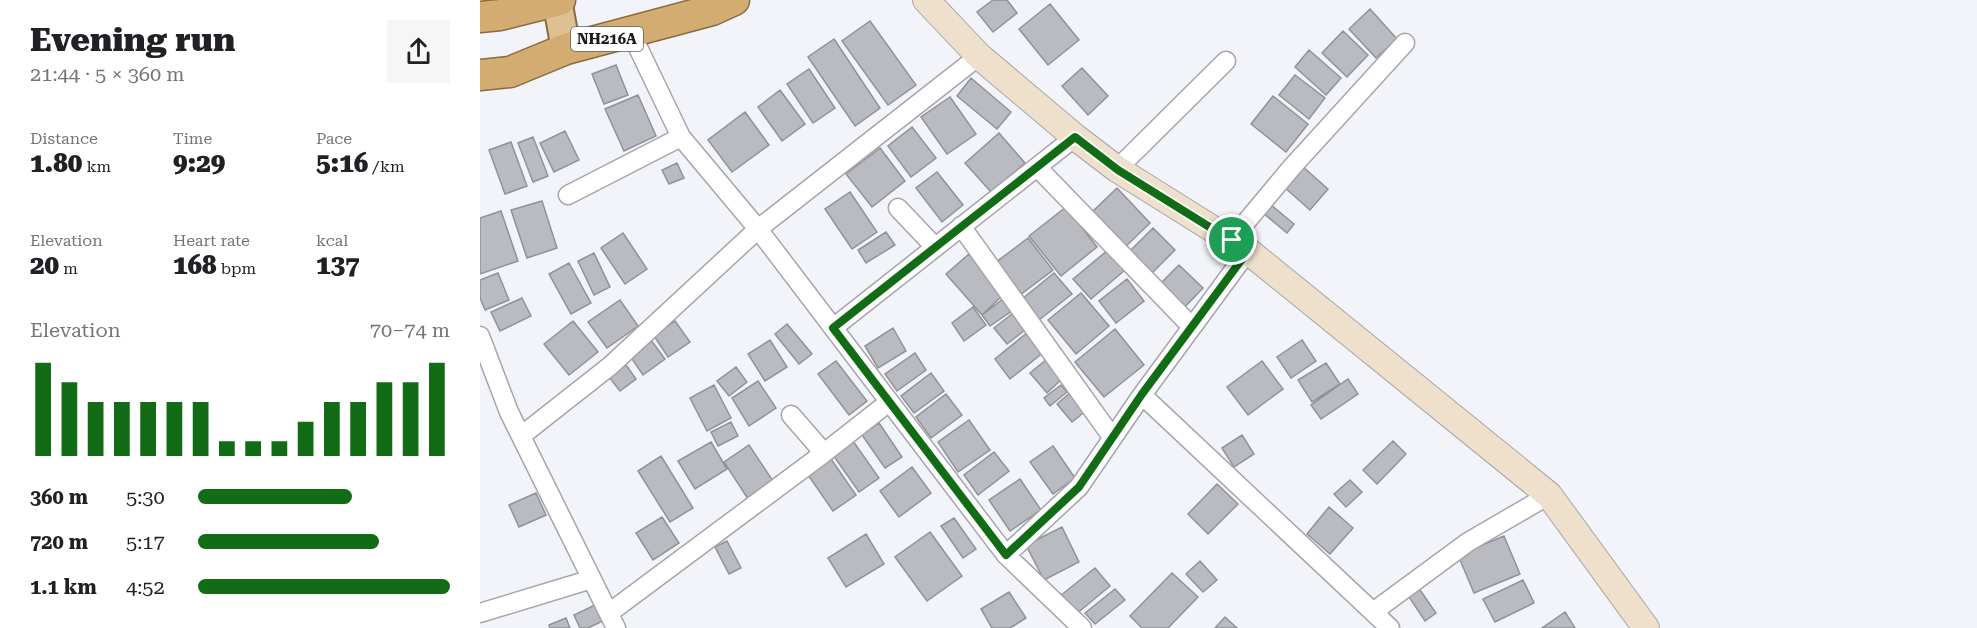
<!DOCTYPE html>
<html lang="en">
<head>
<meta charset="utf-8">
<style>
  body { margin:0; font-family:"Roboto Serif",serif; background:#f6f6f6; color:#202124; height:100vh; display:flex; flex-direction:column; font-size:22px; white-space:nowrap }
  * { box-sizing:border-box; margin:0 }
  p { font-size:20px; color:#757577 }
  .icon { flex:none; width:33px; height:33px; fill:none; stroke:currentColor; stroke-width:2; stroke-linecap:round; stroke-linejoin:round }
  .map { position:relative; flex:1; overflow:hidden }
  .side { display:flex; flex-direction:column; background:#fff; width:480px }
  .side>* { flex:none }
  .pin { position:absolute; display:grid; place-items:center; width:51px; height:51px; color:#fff; margin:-26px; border:3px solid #fff; border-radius:50%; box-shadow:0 2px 6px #0007 }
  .round { display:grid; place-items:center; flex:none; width:63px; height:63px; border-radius:0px; background:#f6f6f6 }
  .head { display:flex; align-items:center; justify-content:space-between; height:102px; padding:0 30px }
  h1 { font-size:33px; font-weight:800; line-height:45px }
  .metrics { display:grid; grid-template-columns:repeat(3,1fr); gap:9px; height:102px; padding:6px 30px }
  .metrics div { display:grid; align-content:center }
  .metrics b { font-size:26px; font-weight:800 }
  .metrics small { font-size:16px; font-weight:400 }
  .metrics p { font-size:16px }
  .chart { height:168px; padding:12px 30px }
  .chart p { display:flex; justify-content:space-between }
  .chart svg { width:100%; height:108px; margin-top:6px; stroke:#126c16; stroke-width:6 }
  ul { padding:0 30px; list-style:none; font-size:20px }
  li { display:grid; grid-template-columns:96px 72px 1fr; align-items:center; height:45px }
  li i { height:15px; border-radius:8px; background:#126c16 }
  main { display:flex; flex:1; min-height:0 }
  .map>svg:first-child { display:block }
</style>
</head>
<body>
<main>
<section class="side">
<div class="head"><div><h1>Evening run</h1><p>21:44 · 5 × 360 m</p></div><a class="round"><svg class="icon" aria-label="share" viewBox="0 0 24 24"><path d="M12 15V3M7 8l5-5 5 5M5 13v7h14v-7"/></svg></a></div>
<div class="metrics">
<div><p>Distance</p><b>1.80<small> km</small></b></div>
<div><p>Time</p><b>9:29</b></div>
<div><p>Pace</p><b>5:16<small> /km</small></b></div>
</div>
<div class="metrics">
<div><p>Elevation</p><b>20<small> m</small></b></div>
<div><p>Heart rate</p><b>168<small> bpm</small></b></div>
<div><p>kcal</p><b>137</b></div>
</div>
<div class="chart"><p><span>Elevation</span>70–74 m</p>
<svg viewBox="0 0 160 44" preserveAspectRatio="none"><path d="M5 44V6M15 44V14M25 44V22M35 44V22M45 44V22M55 44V22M65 44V22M75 44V38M85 44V38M95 44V38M105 44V30M115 44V22M125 44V22M135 44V14M145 44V14M155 44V6"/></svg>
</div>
<ul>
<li><b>360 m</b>5:30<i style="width:61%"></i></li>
<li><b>720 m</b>5:17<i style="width:72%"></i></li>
<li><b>1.1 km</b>4:52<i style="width:100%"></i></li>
</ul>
</section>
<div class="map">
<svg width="1497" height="628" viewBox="0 0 1497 628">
  <rect width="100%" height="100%" fill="#f2f4f9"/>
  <path fill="#b9bbc0" stroke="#909296" stroke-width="1.5" d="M513,0H527L537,13L513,32L497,12Z
    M570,4L599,40L568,65L539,29Z
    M890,9L917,39L896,58L869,29Z
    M390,21L436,85L408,105L362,41Z
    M863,31L888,55L867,77L842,53Z
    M354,39L400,108L375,126L328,57Z
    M829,50L861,78L846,95L815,67Z
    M136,65L148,95L124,104L112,74Z
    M602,68L628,96L608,115L582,86Z
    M329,69L355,108L333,123L307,84Z
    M815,75L845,98L829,119L799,95Z
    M491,78L531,112L517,129L477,96Z
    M300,90L325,124L302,141L278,107Z
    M158,95L176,136L144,151L125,109Z
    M793,96L828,124L806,152L771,124Z
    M470,97L496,134L467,154L441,117Z
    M265,112L289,145L252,172L228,140Z
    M432,127L456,158L431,177L408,146Z
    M85,131L99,160L74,172L60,143Z
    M519,133L545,163L511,192L485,163Z
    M53,137L68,176L53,182L38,143Z
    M31,142L47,186L25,194L9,150Z
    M400,148L425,181L392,207L366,174Z
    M197,163L204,178L189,184L182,170Z
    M822,166L848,189L830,210L804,187Z
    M457,172L483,205L462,222L436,188Z
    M637,188L670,223L645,247L612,212Z
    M370,192L397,232L372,249L345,209Z
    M62,201L77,248L47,258L31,210Z
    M790,204L814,224L807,233L782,212Z
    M586,207L617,247L581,276L549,236Z
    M21,211L38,261L0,274V218Z
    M673,228L695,250L669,276L647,254Z
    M406,232L415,245L386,263L378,250Z
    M143,233L167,269L145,284L121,248Z
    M548,238L573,270L540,295L515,263Z
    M628,250L645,270L611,299L593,279Z
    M114,253L130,287L114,295L98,261Z
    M489,254L524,294L502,315L466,274Z
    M89,263L111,303L91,314L69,274Z
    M699,265L723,288L701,311L677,287Z
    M18,273L29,300L5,310L0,298V280Z
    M574,273L592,294L559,320L542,299Z
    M647,279L664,301L636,323L619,301Z
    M601,293L629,326L596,354L568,320Z
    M527,296L536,308L510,326L502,315Z
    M42,298L51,316L20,331L11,312Z
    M140,300L158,326L127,348L108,322Z
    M493,307L506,325L484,341L472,323Z
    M537,310L550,326L527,344L514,328Z
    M93,321L118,352L89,375L64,344Z
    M195,321L210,342L188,357L174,336Z
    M307,324L332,354L319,364L295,334Z
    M413,328L426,351L398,368L385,346Z
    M635,329L664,365L624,397L595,362Z
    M548,332L564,352L530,379L515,359Z
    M171,340L185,359L163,375L150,356Z
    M290,340L307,367L285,381L268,354Z
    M822,340L836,361L811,378L797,357Z
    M435,353L446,370L417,391L405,374Z
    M567,359L583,378L567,393L550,373Z
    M356,361L387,401L369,415L338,374Z
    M782,361L803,389L768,415L747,387Z
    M846,363L860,384L832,402L818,380Z
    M146,365L156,379L140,391L129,377Z
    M256,367L267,382L249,396L237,381Z
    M451,373L464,391L434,413L421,396Z
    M868,379L878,394L841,419L831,405Z
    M278,381L296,408L269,426L252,398Z
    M234,385L251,418L227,431L210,398Z
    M581,385L587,392L570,406L564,398Z
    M592,391L607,410L592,422L577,404Z
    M466,394L482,415L451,438L436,417Z
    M489,420L510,450L478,472L458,442Z
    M251,422L258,436L238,446L231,432Z
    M399,423L422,457L405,468L382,435Z
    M762,435L774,454L754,467L742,448Z
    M373,441L399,478L379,492L353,455Z
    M913,441L926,454L897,484L883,470Z
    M231,442L247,469L215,489L198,461Z
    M269,445L293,481L268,499L244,462Z
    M573,446L595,478L573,494L550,462Z
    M514,452L529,471L498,495L484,475Z
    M181,456L213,508L190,522L158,471Z
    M351,459L376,495L353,511L328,475Z
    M432,467L451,493L419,517L400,491Z
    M540,479L561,510L530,531L509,500Z
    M870,480L882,492L866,507L854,494Z
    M737,484L758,504L728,534L708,514Z
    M56,493L66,515L39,527L29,505Z
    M849,507L873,528L850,554L827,534Z
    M182,517L199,543L173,560L156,533Z
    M474,518L496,549L483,558L461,526Z
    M582,527L599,562L564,580L546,545Z
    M450,532L482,576L447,601L415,557Z
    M386,534L404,564L366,587L348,558Z
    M1024,536L1040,574L994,593L978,555Z
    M247,541L261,568L249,574L235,547Z
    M720,561L737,580L723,592L706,574Z
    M615,568L630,586L595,615L580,596Z
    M692,573L718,597L688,628H662L650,616Z
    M1043,580L1054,603L1015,622L1003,599Z
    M938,587L956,613L945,621L927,594Z
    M635,589L645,600L615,624L605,613Z
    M529,592L546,618L530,628H512L501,609Z
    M119,603L127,619L108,628H100L94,615Z
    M1085,612L1095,628H1062Z
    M745,617L757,628H735Z
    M86,618L90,628H70L69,625Z"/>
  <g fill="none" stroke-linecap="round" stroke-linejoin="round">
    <g stroke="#a4a6ab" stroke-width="21">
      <path id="minor" d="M151,33L201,137L278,229L526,555L602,628
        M557,167L712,327
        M637,169L746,61
        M88,195L201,137
        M418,208L455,247
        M481,226L632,437
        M751,240L812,167L925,43
        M353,328L595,137
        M0,336L29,412L136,628
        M662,395L910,628
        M311,415L344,453
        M41,436L130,366L278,229L499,56
        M526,555L599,487L662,395L768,251
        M893,612L988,542L1069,495
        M0,613L112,579
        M129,613L344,453L409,402"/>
    </g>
    <g stroke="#a4a6ab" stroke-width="28">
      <path id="secondary" d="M446,0L499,56L595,137L637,169L768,251L1069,495L1166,628"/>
    </g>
    <g stroke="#8a6c3d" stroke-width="32">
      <path id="primary" d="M77,0L86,49"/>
    </g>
    <g stroke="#8a6c3d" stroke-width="33">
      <path id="trunk" d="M0,17L20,15L80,0
        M0,75L30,72L86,49L232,10L254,0"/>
    </g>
    <use href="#minor" stroke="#fff" stroke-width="18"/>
    <use href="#secondary" stroke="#eee0ca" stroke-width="26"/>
    <use href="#primary" stroke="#ddc194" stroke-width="28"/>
    <use href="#trunk" stroke="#d2ac70" stroke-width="30"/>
  </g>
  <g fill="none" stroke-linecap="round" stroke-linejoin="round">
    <g stroke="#fff" stroke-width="12">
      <path id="route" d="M595,137L638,170L768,251L662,394L599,487L526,555L353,328Z"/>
    </g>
    <use href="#route" stroke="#126c16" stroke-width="8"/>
  </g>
  <g text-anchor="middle" stroke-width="4.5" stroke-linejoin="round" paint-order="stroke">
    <rect fill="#fff" stroke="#606162" stroke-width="1.5" x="91" y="27" width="72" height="24" rx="4.5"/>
    <g font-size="15" font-weight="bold" fill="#1c1d1f">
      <text x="127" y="44">NH216A</text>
    </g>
  </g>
</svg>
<div class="pin" style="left:752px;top:240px;background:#1e9e55"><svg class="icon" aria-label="arrive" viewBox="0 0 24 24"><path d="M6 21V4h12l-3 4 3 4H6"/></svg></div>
</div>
</main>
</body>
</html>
